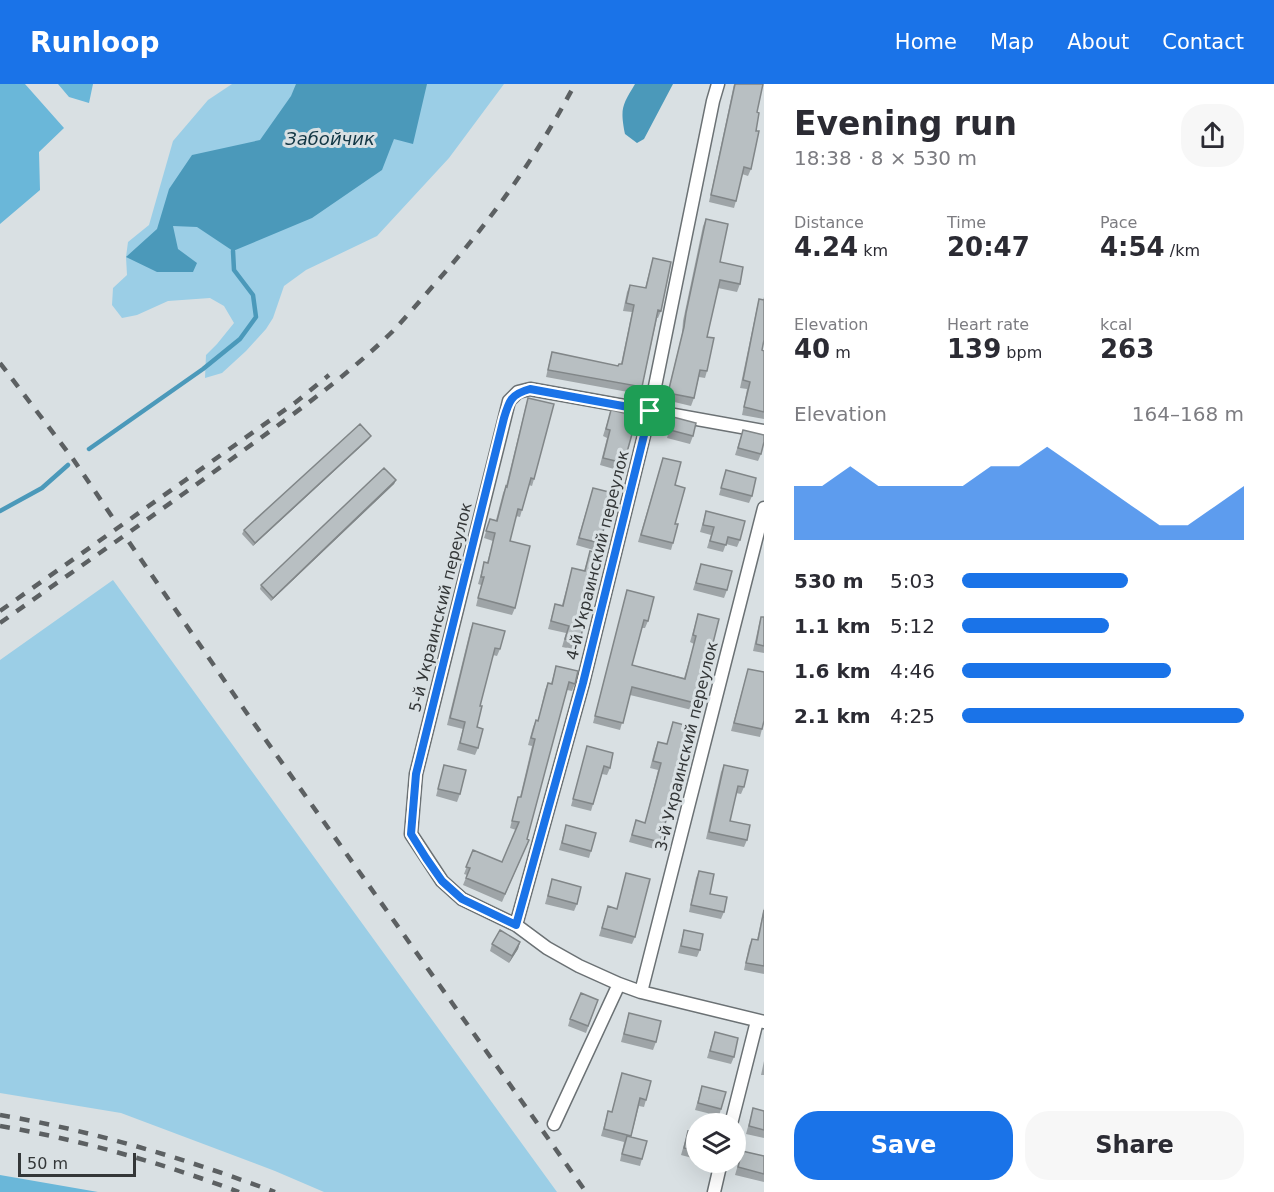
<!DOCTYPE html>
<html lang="en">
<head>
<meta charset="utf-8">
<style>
  body { margin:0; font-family:"DejaVu Sans",sans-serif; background:#f7f7f7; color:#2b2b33; height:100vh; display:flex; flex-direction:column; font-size:22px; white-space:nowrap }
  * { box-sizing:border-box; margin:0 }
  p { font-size:20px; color:#7c7c81 }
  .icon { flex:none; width:33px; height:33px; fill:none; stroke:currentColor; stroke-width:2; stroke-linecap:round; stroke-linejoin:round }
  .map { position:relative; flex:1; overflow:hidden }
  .panel { display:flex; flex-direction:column; background:#fff; width:510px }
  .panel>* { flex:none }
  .controls { position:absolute; left:686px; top:1029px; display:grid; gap:12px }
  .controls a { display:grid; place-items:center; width:60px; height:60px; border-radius:50%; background:#fff; box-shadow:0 6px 24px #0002; font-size:30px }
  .scale { position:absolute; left:18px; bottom:15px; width:118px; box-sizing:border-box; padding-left:6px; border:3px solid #343738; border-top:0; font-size:16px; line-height:21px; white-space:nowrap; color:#343738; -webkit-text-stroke:4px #d9e0e3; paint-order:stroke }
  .pin { position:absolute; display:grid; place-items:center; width:51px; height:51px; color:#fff; margin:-26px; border-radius:12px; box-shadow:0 3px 9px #0006 }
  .round { display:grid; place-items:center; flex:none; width:63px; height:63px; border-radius:24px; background:#f7f7f7 }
  .headline { display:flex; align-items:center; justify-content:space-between; height:102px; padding:0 30px }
  h1 { font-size:33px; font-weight:700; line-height:45px }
  .stats { display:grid; grid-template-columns:repeat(3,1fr); gap:9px; height:102px; padding:6px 30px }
  .stats div { display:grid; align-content:center }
  .stats b { font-size:26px; font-weight:700 }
  .stats small { font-size:16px; font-weight:400 }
  .stats p { font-size:16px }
  .chart { height:168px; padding:12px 30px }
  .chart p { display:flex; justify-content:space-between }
  .chart svg { width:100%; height:108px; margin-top:6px; fill:#1a73e8; opacity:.7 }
  .cta { display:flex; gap:12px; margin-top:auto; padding:12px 30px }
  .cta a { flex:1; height:69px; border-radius:24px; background:#1a73e8; color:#fff; font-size:24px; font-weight:700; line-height:69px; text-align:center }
  .cta a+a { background:#f7f7f7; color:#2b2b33 }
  ul { padding:0 30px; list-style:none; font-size:20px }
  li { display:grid; grid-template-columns:96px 72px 1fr; align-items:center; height:45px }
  li i { height:15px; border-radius:8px; background:#1a73e8 }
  header { display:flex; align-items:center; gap:36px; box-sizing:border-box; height:84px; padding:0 30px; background:#1a73e8; color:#fff }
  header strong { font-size:28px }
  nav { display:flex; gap:33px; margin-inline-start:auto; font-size:21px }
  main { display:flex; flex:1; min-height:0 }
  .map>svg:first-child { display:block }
</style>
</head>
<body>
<header>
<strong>Runloop</strong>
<nav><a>Home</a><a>Map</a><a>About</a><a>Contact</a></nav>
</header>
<main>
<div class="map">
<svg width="764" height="1108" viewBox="0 0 764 1108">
  <rect width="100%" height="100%" fill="#d9e0e3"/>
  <path fill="#9bcee6" d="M232,0H504L449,74L377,152L306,186L284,202L273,234L266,245L246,267L222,289L205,294L206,271L217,260L234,239L224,222L210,214L168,217L137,231L122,234L112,221L113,204L127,191L126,173L128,158L149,141L173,57L208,16Z
    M113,496L557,1108H324L275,1087L121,1029L0,1009V576Z"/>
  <path fill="#6ab7d9" d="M0,0H25L64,44L39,68L40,106L0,140Z
    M58,0H93L89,19L69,13Z
    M0,1091L98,1108H0Z"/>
  <path fill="#4b99ba" d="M296,0H427L413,60L394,55L382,86L312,134L233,167L197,143L173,142L178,165L197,179L193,188H157L126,173L157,145L169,105L192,71L260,56L291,12Z
    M635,0H673L644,55L637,59L625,50C620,24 622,22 635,0Z"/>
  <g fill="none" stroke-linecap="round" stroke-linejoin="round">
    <path stroke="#4b99ba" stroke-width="4.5" d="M89,365L203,285L240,255L256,233L253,211L234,186L233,167
      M0,427L42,404L68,381"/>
    <g stroke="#6b7174" stroke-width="15">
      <path id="street" d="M764,347L530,305L518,308L509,317L416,690L411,750L442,797L462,815L516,841L547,864L579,882L619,900L641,908L764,938
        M516,841L583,599L650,327L713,17L718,0
        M641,908L764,424
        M554,1040L619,900
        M731,1040L757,937
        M714,1108L721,1078"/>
    </g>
    <use href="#street" stroke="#fff" stroke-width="12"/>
    <path stroke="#5c6062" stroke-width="4.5" stroke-dasharray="10 10" stroke-linecap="butt" d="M0,279L73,375L113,434
      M129,458L246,628L586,1108
      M0,527L296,318L329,291
      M0,539C78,484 156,430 233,374C288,334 344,295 393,247C406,233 419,218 432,203C490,138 534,77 575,0
      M0,1031C94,1047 186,1075 275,1108
      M0,1042C81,1056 162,1079 239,1108"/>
  </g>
  <path fill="#9ea4a7" d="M734,0H763L757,28L751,85L748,92L742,90L736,117L734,124L709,118Z
    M706,135L720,178L740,200L737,208L718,204L707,253V287L705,294L699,293L694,314L691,322L666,316L682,250L683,237L703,142Z
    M653,174L661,227L658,234H657L642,303L639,310L546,293L550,275L552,268L618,282L621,280L632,228L623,227L627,208L630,201L645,204L651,181Z
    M764,213V256L762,266L764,267V335L742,331L747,305L740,304L757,223L759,215L763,216Z
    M528,314L534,395L532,402L529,401L520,433L516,432L510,457L515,524L512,531L476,522L481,501L478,500L482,486L484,478L487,479L493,457L484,454L490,435L496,436L503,409L506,402L526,321Z
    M611,326L624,379L621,387L600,381L607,354L603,352Z
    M673,333L693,352L690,360L667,354Z
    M743,346L761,370L758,377L735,371Z
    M369,355L253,462L242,450L244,446Z
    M663,374L675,401V440L673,459L671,466L638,458Z
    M726,386L752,412L749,419L719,411Z
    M396,396L394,400L271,517L260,505L261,501Z
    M593,404L613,426L610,434L607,433L597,467L576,461Z
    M706,427L740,456L737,463L726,460L723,468L707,464L711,451L700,448Z
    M590,467L579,559L577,566L562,563L566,549L548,545L555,520L562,521L572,484L584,487Z
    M701,480L727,506L724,514L693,506Z
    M627,506L648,537L645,544H642L632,581L684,594L694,560L690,558L698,530L709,575L699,620L696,627L630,611L620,646L593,639Z
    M761,533H764V569L753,567L759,540Z
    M473,539L500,565L497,572L493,571L480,622L477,643L478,664L475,671L457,666L463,645L447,641L470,547Z
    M556,582L575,600L572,607L567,606L527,755L526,763L502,818L463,801L467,791L464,790L473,766L502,778L516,746L510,744L516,720L518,713H520L532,662L528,661L533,643L536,636L538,637L545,606L548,599L551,600Z
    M748,585L762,645L760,653L731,647Z
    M673,638L660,758L658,766L629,758L636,736L645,739L658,686L650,684L655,665L658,658L667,660Z
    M587,662L610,684L607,691L602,690L591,727L571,722Z
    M444,681L460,710L457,718L436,712Z
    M724,681L744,703L741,710L736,709L730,737L747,756L744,763L706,755L721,688Z
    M566,741L591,767L589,774L559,766Z
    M699,787L710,810L724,828L721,835L689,828L696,794Z
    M626,789L635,853L632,860L599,852L608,822L617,825Z
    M552,795L577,820L574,827L545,820Z
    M764,824V890L744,886L749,862L752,855L757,856Z
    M684,846L700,866L697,873L678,869Z
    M520,858L518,865L509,879L490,867L492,860Z
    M598,916L586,949L568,942L570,935Z
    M629,929L656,958L653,966L621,958Z
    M715,948L734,973L731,980L707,974Z
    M764,977V991H761Z
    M622,989L646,1016L644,1023L639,1022L631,1053L642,1075L640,1082L620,1077L624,1058L601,1052L608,1027H612Z
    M702,1002L721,1025L719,1032L695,1026Z
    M753,1024L764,1027V1054L746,1050Z
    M688,1047L696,1049V1075L681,1071Z
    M742,1067L764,1072V1098L735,1091Z"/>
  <path fill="#818688" d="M371,352L369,355L253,462L255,459Z
    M396,396L394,400L271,517L273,514Z
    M520,858L518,865L509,879L512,872Z"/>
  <path fill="#b8bfc2" stroke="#818688" stroke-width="1.5" d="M735,0H763L757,28L759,29L756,47H759L751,85L744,83L736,117L711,111Z
    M706,135L728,140L720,178L743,183L740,200L720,196L707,253L714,254L707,287L700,286L694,314L668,309L684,243L686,229Z
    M653,174L671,178L661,227L658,226L642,303L548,286L552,268L618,282L619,280H622L634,221L626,219L630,201L646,204Z
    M759,215L764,216V256L762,266L764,267V328L744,323L750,298L743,296Z
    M528,314L554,320L534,395L531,394L522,426L518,425L510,457L530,462L515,524L478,514L484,493H481L484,478L488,479L495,449L486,447L490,435L497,437L506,402L507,403Z
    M611,326L637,332L624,379L603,374L610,346L606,345Z
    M673,333L696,339L693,352L670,346Z
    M360,340L371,352L255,459L244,446Z
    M743,346L764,351V358L761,370L738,364Z
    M663,374L681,378L675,401L685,404L675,440H678L673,459L641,451Z
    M384,384L396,396L273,514L261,501Z
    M726,386L756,394L752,412L721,404Z
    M593,404L617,410L613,426L609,425L600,459L579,454Z
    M706,427L745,437L740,456L728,453L726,461L710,457L714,443L703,441Z
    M590,467L603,471L579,559L565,555L569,542L551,537L555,520L563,522L572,484L585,487Z
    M701,480L732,487L727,506L696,499Z
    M627,506L654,513L648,537L644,536L632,581L685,595L696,552L693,551L698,530L719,535L709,575L711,576L699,620L632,603L623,639L595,632Z
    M761,533H764V562L756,560Z
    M473,539L505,547L500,565L495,564L480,622H482L477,643L483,645L478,664L460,659L465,638L450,634Z
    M556,582L578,587L575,600L569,598L527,755L529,756L505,810L466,794L470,784L466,783L473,766L502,778L519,738L512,737L518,713H521L535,655L531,654L536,636L538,637L548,599L552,600Z
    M748,585L764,588V637L762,645L734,639Z
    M673,638L692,643L660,758L632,751L636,736L645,739L661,679L653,677L658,658L667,660Z
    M587,662L613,669L610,684L604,682L593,720L573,715Z
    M444,681L466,686L460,710L438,705Z
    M724,681L748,686L744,703L738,702L730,737L750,741L747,756L709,748Z
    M566,741L596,749L591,767L562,759Z
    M699,787L714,790L710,810L727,813L724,828L691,821Z
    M626,789L650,795L635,853L602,844L608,822L617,825Z
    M552,795L581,803L577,820L548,812Z
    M764,826V882L746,879L752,855L758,856Z
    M500,846L520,858L512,872L492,860Z
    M684,846L703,850L700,866L681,862Z
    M581,909L598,916L588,942L570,935Z
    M629,929L661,937L656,958L624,950Z
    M715,948L738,954L734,973L710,967Z
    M622,989L651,997L646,1016L640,1014L631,1052L604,1045L608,1027L612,1028Z
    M702,1002L726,1008L721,1025L698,1019Z
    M753,1024L764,1027V1046L749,1042Z
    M688,1047L696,1049V1067L684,1064Z
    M627,1052L647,1057L642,1075L622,1070Z
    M742,1067L764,1072V1090L738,1083Z"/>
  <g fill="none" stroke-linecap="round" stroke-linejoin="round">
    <g stroke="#fff" stroke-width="12">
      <path id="route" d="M530,305L650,327L583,599L516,841L462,815L442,797L426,774L411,750L416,690L504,334C509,317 511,310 530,305Z"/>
    </g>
    <use href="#route" stroke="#1a73e8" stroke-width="8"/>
  </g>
  <g text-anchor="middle" stroke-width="6" stroke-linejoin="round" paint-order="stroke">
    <g font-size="16" fill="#343738" stroke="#d9e0e3">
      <text transform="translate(597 471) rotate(-76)" y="6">4-й Украинский переулок</text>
      <text transform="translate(440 523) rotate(-76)" y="6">5-й Украинский переулок</text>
      <text transform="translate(686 662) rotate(-76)" y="6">3-й Украинский переулок</text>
    </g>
    <g font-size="18" font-style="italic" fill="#133745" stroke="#d9e0e3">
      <text x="330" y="61">Забойчик</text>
    </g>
  </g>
</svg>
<div class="controls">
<a><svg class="icon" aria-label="layers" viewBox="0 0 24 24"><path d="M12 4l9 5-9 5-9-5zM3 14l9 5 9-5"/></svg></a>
</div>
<div class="scale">50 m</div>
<div class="pin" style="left:650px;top:327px;background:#1e9e55"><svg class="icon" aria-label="arrive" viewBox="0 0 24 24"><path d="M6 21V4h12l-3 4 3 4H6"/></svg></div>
</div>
<section class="panel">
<div class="headline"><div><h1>Evening run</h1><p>18:38 · 8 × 530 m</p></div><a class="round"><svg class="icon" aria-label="share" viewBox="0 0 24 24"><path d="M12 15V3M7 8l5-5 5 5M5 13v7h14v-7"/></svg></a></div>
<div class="stats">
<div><p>Distance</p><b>4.24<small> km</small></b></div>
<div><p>Time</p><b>20:47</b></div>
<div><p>Pace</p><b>4:54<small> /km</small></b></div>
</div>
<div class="stats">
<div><p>Elevation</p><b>40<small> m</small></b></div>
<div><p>Heart rate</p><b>139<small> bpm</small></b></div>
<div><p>kcal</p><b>263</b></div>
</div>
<div class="chart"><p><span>Elevation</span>164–168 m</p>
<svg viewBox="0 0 160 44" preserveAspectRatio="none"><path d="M0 44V22L10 22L20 14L30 22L40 22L50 22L60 22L70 14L80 14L90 6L100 14L110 22L120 30L130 38L140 38L150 30L160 22V44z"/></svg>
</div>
<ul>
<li><b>530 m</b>5:03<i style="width:59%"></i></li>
<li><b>1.1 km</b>5:12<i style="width:52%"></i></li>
<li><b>1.6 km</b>4:46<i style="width:74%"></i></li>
<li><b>2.1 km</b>4:25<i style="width:100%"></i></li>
</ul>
<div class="cta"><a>Save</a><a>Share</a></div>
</section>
</main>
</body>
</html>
